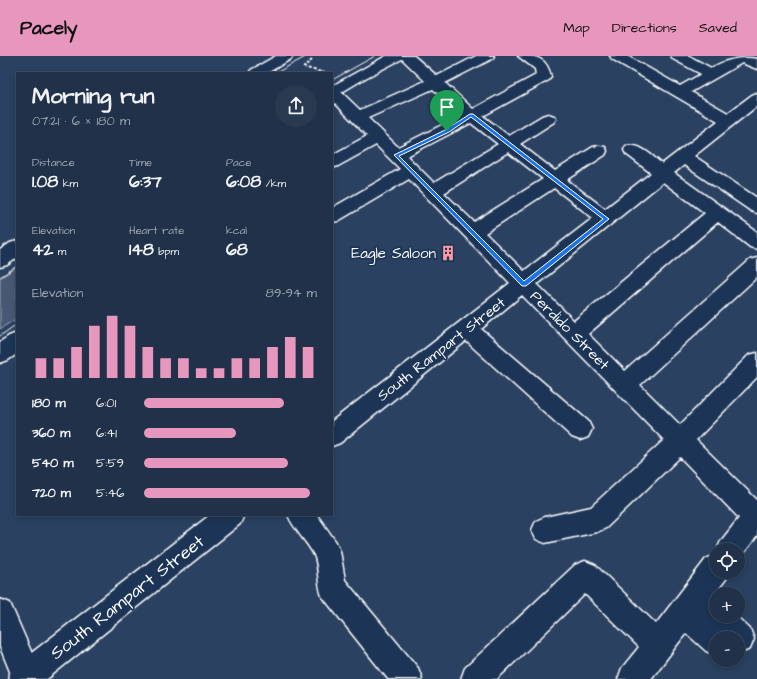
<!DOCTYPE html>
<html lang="en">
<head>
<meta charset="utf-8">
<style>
  body { margin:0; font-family:"Architects Daughter",sans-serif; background:#283950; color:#f1f3f6; height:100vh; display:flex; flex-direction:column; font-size:15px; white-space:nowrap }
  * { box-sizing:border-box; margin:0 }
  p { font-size:13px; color:#a2a9b4 }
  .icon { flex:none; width:22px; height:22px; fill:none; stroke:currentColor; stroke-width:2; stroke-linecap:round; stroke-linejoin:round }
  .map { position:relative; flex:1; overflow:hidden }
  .side { position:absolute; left:16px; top:16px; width:317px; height:444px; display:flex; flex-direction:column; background:#203149; border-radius:0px; box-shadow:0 2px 6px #0003,0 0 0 1px #3d4c61 }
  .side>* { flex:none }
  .tools { position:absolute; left:709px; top:487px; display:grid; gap:8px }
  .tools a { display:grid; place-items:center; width:36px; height:36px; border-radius:50%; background:#203149; box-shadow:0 2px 6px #0003,0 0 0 1px #3d4c61; font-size:20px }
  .pin { position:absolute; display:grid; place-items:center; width:34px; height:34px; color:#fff; margin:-41px -17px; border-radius:50% 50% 50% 0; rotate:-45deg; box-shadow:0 0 4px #0007 }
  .pin .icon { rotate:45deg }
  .round { display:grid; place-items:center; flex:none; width:42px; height:42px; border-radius:21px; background:#283950 }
  .summary { display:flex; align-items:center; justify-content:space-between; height:68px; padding:0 16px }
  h1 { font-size:22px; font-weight:700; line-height:30px }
  .metrics { display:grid; grid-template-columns:repeat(3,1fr); gap:6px; height:68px; padding:4px 16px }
  .metrics div { display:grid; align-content:center }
  .metrics b { font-size:17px; font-weight:700 }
  .metrics small { font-size:11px; font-weight:400 }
  .metrics p { font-size:11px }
  .chart { height:112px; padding:8px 16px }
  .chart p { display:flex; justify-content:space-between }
  .chart svg { width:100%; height:72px; margin-top:4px; stroke:#e797bd; stroke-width:6 }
  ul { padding:0 16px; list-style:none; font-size:13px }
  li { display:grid; grid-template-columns:64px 48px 1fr; align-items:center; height:30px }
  li i { height:10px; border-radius:5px; background:#e797bd }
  header { display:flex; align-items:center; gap:24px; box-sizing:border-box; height:56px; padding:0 20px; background:#e797bd; color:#111 }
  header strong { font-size:19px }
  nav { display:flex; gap:22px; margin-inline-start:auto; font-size:14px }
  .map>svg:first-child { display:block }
</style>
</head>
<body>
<header>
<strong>Pacely</strong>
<nav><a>Map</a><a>Directions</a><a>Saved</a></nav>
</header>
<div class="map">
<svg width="757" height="623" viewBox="0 0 757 623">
  <rect width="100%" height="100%" fill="#2a4161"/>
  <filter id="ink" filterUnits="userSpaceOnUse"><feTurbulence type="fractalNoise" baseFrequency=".025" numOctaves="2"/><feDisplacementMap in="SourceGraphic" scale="8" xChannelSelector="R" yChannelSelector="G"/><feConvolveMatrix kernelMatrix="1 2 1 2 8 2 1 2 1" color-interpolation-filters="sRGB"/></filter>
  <g filter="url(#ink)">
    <path fill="#465975" stroke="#a2acba" d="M17,211V262L0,273V222Z"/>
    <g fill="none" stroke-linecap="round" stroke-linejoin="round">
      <g stroke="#fff" stroke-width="3">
        <path id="minor" d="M399,0H414L437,20L476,0H494L492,3L445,27L473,53L536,19L535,13L518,0C536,0 547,1 551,21L549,24L483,60L509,80L542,60L548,58L554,60L556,63L554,66L520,88L555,115L593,91L599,90L605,91L607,95L605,99L567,124L605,153L651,117L626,98L624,94L626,90C640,87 652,100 662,108L718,65L612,3L610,0H627L680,30L701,18L673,3L671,0H689L711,12C726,4 740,0 757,3V13L742,7L691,36L728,57L752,39L757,37V50L694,100L757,142V157L751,155L684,109L674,117L757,176V193L750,191L718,166L588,278L625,315L750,204L757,202V221L640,329L680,369L749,299L757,297V321L696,384L757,444V480L739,503L738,504V494H717L721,485L739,462L680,401L606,472L597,476L545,487L536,483L532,474L536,465L545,461L591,451L664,384L522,239L481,273L588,365L592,373L588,381L580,384L572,381L466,285L340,387L332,390V365L510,227L409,123L338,165L332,166V152L400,113L376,89L338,110L332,112V99L367,80L332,44V30L337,32L360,54L425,25ZM433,33L462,59L398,91L368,62ZM471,67L498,88L434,127L407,100ZM508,96L543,123L474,166L444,137ZM663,126L705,157L574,265L537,228ZM554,132L593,162L524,215L485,177Z
          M210,459H244L240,468L47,623H8L12,612Z
          M288,459H317L336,486L340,495L345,524L418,612L422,623H388L322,540C317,526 319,510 314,499C307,485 294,474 288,459Z
          M716,499V516H728L726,523L713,540L716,543V560H736L750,573L754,583L750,593L740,597H738V582H716V599L706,595L686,577L651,623H618L622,612L639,591L585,538L497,623H461L465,612L575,509L585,505L595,509L656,568L706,503Z"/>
      </g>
      <g stroke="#fff" stroke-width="3">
        <path id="major" d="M276,0H293L291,3L267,17H249L251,14Z
          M386,0H404L402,3L367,21L337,39L332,41V30Z
          M17,185V202L7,209L0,211V194L10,187Z
          M17,277V298L8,304L0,307V286L9,280Z
          M0,543L10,547L43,623H13L0,591Z"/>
      </g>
      <path stroke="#fff" stroke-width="2" stroke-dasharray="3 2" stroke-linecap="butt" d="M306,9L312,4
        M303,11L325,17"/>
      <use href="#minor" fill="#1d3557" fill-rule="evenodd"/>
      <use href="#major" fill="#1d3557" fill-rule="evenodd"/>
      <path stroke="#fff" stroke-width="1" d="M276,17L307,0
        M332,24L375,0
        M0,221L17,210
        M0,280L17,268"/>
    </g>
  </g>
  <path fill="#1a73e8" stroke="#fff" fill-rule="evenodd" d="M470,58H473L609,163L526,230H522L394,99L445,74ZM471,61L603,163L524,225L399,100L449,76Z"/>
  <defs>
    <g id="building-bare" transform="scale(1.2)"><path d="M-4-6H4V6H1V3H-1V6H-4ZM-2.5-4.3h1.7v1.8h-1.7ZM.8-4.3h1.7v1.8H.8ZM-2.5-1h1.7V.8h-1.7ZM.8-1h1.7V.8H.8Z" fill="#ff9aa2" stroke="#1d3557" stroke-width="2.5" paint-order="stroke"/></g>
  </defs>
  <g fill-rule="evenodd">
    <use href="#building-bare" x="448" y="197"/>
  </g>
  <g text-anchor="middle" stroke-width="3.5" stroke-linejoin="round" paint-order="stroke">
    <g font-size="15" fill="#fff" stroke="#1d3557" text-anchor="end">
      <text x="436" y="202">Eagle Saloon</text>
    </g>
    <g font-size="15" fill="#fff" stroke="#1d3557">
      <text transform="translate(570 274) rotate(45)" y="5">Perdido Street</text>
      <text transform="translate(441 293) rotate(-38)" y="5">South Rampart Street</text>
    </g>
    <g font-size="18" fill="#fff" stroke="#1d3557">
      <text transform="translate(127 541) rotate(-38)" y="6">South Rampart Street</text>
    </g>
  </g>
</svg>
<div class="tools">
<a><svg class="icon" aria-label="locate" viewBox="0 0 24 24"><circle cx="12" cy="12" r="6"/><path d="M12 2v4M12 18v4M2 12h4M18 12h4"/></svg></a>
<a>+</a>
<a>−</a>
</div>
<div class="pin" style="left:447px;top:75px;background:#1e9e55"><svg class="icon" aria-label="arrive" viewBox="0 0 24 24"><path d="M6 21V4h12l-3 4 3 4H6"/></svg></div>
<section class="side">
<div class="summary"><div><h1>Morning run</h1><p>07:21 · 6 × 180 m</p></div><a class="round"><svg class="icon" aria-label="share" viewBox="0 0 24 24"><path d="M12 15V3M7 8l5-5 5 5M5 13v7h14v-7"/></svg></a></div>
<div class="metrics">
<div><p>Distance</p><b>1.08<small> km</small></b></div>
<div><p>Time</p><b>6:37</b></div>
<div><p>Pace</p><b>6:08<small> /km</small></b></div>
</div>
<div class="metrics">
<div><p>Elevation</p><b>42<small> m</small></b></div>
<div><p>Heart rate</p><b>148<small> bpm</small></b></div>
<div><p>kcal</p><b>68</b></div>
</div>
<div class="chart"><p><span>Elevation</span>89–94 m</p>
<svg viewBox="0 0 160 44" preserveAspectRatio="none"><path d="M5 44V32M15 44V32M25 44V25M35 44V12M45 44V6M55 44V12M65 44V25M75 44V32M85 44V32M95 44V38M105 44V38M115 44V32M125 44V32M135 44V25M145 44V19M155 44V25"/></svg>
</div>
<ul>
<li><b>180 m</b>6:01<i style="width:81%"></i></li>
<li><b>360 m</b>6:41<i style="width:53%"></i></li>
<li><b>540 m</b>5:59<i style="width:83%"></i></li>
<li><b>720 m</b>5:46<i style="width:96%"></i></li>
</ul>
</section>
</div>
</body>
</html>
